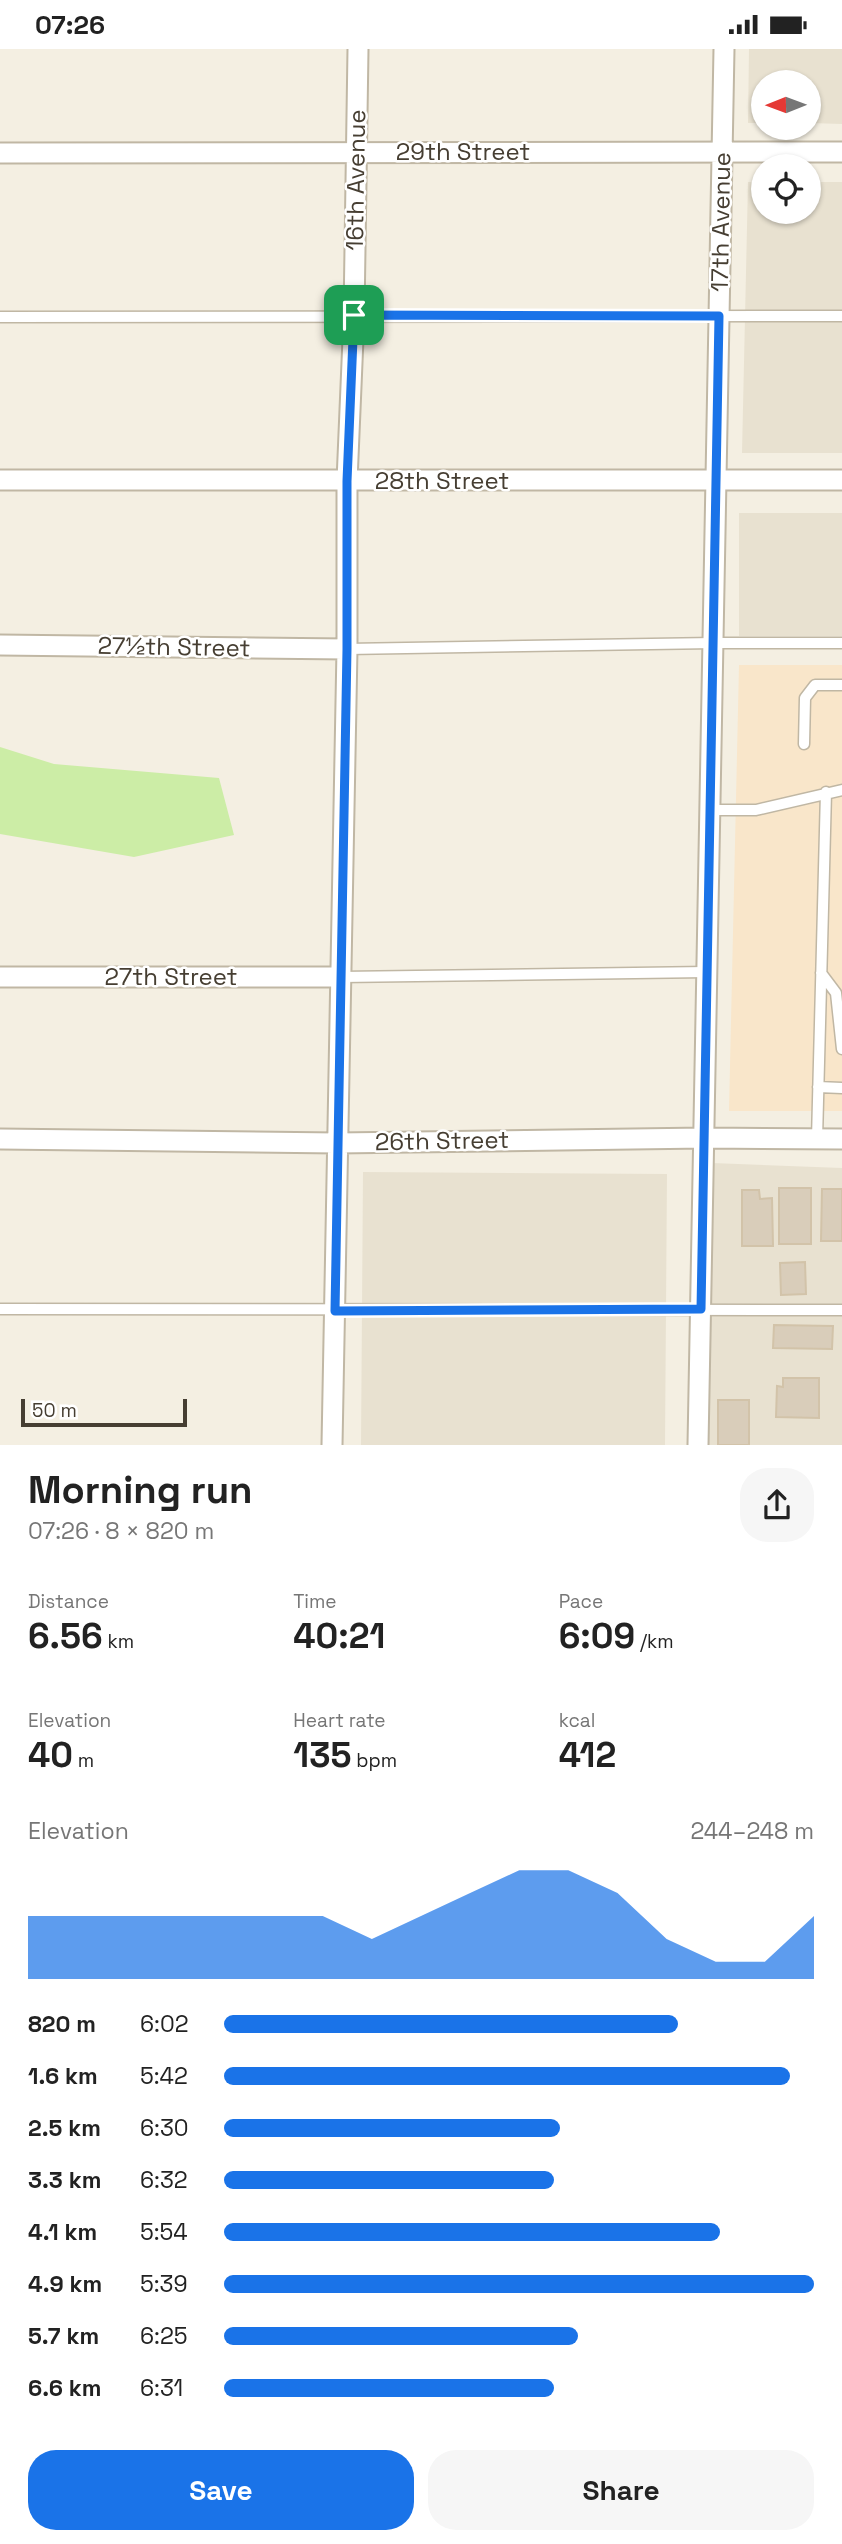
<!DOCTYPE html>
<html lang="en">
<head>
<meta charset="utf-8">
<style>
  body { margin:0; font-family:"Space Grotesk",sans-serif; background:#f6f6f6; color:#222; height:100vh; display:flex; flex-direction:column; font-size:26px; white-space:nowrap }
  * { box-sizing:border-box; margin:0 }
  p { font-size:23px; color:#767676 }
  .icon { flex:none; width:38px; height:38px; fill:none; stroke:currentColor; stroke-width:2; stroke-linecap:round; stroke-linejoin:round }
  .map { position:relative; height:1396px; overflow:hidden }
  .panel { display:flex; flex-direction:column; background:#fff; flex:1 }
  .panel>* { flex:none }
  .needle { width:46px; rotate:269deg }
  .tools { position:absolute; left:751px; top:21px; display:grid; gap:14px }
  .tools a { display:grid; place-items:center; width:70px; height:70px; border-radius:50%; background:#fff; box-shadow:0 2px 5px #0004; font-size:35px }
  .scale { position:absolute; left:21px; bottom:18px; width:166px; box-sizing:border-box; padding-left:7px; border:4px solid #463e32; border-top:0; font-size:19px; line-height:24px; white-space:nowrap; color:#463e32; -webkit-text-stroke:5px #fff; paint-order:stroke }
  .pin { position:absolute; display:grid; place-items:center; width:60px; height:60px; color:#fff; margin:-30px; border-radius:14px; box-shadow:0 4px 10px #0006 }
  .round { display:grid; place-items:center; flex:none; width:74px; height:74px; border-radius:28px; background:#f6f6f6 }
  .headline { display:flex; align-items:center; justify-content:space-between; height:119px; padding:0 28px }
  h1 { font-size:38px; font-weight:700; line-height:52px }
  .stats { display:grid; grid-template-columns:repeat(3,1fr); gap:10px; height:119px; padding:7px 28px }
  .stats div { display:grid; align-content:center }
  .stats b { font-size:35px; font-weight:700 }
  .stats small { font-size:19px; font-weight:400 }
  .stats p { font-size:19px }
  .chart { height:196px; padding:14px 28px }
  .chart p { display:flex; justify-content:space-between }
  .chart svg { width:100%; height:126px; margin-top:7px; fill:#1a73e8; opacity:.7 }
  .action { display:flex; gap:14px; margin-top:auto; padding:14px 28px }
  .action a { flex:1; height:80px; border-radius:28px; background:#1a73e8; color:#fff; font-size:28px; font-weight:700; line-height:80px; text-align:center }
  .action a+a { background:#f6f6f6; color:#222 }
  ul { padding:0 28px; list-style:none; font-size:23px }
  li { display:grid; grid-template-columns:112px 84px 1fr; align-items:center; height:52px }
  li i { height:18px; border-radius:9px; background:#1a73e8 }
  .status { display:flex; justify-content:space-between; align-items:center; height:49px; padding:0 35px; background:#fff; direction:ltr }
  .status svg { height:19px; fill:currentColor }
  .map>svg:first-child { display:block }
</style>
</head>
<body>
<div class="status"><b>07:26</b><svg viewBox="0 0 49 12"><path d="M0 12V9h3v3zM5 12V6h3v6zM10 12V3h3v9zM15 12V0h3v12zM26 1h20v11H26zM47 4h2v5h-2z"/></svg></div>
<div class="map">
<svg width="842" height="1396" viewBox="0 0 842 1396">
  <rect width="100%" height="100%" fill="#f4efe2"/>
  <path fill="#e8e1d0" d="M749,0H842V75L809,74L808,33H763V74H748Z
    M748,133H763V163H808L809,133H842V404H742Z
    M739,464H842V587H739Z
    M712,1114L842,1119V1396H704Z
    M363,1123L667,1125L665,1396H361Z"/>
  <path fill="#f9e6ca" d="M739,616H842V1062H729Z"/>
  <path fill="#cceda6" d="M0,698L54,715L219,729L234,786L134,808L0,785Z"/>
  <path fill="#d9cdba" stroke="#d2c3a9" stroke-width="2" d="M779,1139H811V1195H779Z
    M822,1140H842V1192H821Z
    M742,1141H759L760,1150L772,1149L773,1197H742Z
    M805,1213L806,1245L781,1246L780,1214Z
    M774,1276L833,1277L832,1300L773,1299Z
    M783,1329H819V1369L776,1368L777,1337L783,1338Z
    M718,1351H749V1396H718Z"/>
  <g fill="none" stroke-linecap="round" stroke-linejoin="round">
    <g stroke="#c0b7a4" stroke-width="13">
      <path id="service" d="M0,268L842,267
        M347,600L714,594H842
        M804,695L805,649L815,636H842
        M711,761H756L842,741
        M821,924L836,944L842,1000
        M341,928L707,923
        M818,1038L842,1039
        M817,1090L826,743
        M0,1260L842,1261"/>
    </g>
    <g stroke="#c0b7a4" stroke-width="23">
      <path id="minor" d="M0,104L842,103
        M0,431H842
        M0,596L347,600
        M0,928H341
        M0,1090L337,1094L704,1089L842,1090
        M332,1396L347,600V432L354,266L358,0
        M698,1396L724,0"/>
    </g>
    <use href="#service" stroke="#fff" stroke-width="10"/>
    <use href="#minor" stroke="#fff" stroke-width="19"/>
  </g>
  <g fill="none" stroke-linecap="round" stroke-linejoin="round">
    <g stroke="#fff" stroke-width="14">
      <path id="route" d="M354,266L719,267L701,1260L335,1262L347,600V432Z"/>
    </g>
    <use href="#route" stroke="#1a73e8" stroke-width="9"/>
  </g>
  <g text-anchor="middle" stroke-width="5" stroke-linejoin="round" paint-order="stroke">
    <g font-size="24" fill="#463e32" stroke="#fff">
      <text x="463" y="111">29th Street</text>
      <text transform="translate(356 131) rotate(-89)" y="8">16th Avenue</text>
      <text transform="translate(721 173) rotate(-89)" y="8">17th Avenue</text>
      <text x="442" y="440">28th Street</text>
      <text transform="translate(174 598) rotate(1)" y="8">27½th Street</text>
      <text x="171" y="936">27th Street</text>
      <text transform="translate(442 1092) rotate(-1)" y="8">26th Street</text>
    </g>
  </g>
</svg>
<div class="tools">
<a><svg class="needle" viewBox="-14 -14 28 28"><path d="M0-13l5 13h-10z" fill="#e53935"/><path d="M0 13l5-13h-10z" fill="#767676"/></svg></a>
<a><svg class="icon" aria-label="locate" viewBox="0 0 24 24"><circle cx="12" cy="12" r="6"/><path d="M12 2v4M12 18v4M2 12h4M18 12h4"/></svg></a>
</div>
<div class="scale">50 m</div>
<div class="pin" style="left:354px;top:266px;background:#1e9e55"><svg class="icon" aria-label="arrive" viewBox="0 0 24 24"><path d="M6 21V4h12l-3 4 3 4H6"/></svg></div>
</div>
<section class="panel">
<div class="headline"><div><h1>Morning run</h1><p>07:26 · 8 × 820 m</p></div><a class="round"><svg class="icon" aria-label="share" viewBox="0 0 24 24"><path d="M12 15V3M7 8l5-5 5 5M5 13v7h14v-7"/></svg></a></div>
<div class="stats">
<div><p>Distance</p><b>6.56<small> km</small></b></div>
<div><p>Time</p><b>40:21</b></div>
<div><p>Pace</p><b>6:09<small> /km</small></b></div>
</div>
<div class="stats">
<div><p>Elevation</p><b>40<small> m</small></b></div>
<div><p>Heart rate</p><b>135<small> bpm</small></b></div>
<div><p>kcal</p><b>412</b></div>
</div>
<div class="chart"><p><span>Elevation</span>244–248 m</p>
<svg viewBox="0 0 160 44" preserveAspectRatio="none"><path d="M0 44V22L10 22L20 22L30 22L40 22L50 22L60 22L70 30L80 22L90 14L100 6L110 6L120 14L130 30L140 38L150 38L160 22V44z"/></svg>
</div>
<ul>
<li><b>820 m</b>6:02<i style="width:77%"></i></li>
<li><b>1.6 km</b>5:42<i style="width:96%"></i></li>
<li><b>2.5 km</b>6:30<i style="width:57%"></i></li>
<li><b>3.3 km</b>6:32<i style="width:56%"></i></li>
<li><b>4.1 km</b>5:54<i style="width:84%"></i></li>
<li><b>4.9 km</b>5:39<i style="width:100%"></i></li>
<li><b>5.7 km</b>6:25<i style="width:60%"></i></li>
<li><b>6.6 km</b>6:31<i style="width:56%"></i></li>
</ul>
<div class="action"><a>Save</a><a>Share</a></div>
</section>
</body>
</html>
